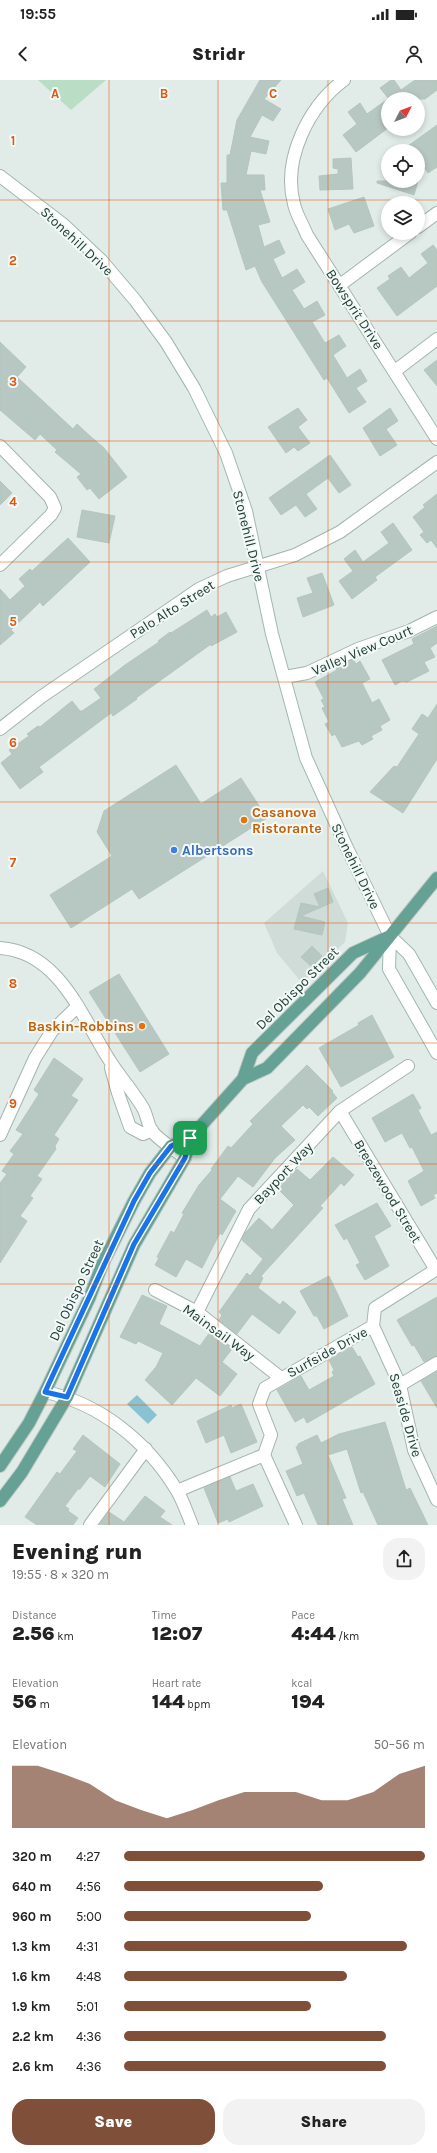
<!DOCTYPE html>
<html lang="en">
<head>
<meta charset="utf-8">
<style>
  body { margin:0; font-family:Karla,sans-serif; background:#f2f2f2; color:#222; height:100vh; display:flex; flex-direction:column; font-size:15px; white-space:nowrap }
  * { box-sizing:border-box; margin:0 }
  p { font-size:13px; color:#767676 }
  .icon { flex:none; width:22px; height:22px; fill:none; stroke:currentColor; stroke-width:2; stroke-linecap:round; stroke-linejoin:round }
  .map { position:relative; height:1445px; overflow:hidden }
  .panel { display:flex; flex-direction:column; background:#fff; flex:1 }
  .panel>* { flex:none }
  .needle { width:26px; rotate:48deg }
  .buttons { position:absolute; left:381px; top:12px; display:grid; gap:8px }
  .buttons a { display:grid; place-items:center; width:44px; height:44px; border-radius:50%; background:#fff; box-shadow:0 2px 6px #0003; font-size:20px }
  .pin { position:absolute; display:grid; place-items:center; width:34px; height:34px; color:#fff; margin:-17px; border-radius:8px; box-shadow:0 2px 6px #0006 }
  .round { display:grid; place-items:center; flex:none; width:42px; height:42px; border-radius:16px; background:#f2f2f2 }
  .summary { display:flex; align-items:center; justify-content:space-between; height:68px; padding:0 12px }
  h1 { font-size:22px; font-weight:800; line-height:30px }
  .stats { display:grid; grid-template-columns:repeat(3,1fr); gap:6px; height:68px; padding:4px 12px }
  .stats div { display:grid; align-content:center }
  .stats b { font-size:20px; font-weight:800 }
  .stats small { font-size:11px; font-weight:400 }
  .stats p { font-size:11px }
  .chart { height:112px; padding:8px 12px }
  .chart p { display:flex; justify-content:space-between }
  .chart svg { width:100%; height:72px; margin-top:4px; fill:#804f3a; opacity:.7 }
  .button { display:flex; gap:8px; margin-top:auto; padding:8px 12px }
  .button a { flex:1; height:46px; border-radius:16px; background:#804f3a; color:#fff; font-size:16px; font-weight:800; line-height:46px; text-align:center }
  .button a+a { background:#f2f2f2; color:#222 }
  ul { padding:0 12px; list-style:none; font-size:13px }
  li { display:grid; grid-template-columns:64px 48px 1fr; align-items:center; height:30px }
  li i { height:10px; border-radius:5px; background:#804f3a }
  .status { display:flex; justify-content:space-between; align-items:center; height:28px; padding:0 20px; background:#fff; direction:ltr }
  .status svg { height:11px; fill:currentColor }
  header { display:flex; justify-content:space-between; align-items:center; height:52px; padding:0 12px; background:#fff; font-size:18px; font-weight:800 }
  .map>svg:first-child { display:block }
</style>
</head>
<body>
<div class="status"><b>19:55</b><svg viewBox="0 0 49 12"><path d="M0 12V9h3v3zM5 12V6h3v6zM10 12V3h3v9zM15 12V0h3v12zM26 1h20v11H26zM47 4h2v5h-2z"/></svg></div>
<header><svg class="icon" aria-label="back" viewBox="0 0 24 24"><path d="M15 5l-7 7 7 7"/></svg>Stridr<svg class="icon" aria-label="person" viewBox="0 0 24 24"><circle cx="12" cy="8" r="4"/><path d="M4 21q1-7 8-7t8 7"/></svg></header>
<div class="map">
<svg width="437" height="1445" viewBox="0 0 437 1445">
  <rect width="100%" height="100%" fill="#e1ece8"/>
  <path fill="#d0dcd7" d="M323,791L348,843L345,862L302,903L277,873L264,843Z"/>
  <path fill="#badec5" d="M38,0H106L71,30Z"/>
  <path fill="#89c3d2" d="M137,1315L157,1335L148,1344L127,1324Z"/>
  <path fill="#b7c7c1" stroke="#b4c6bf" d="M260,0H281L264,19L281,29L273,41L262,35L250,57L269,61L266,74L251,71L246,95H264L265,110H260L270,142L258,145L264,167L279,160L285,173L273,179L282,198L297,189L305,202L292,210L304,229L317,221L325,235L312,242L325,263L339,255L346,266L333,275L347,298L360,289L367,301L356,308L366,322L349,333L327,298L324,300L262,202L255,186L246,190L227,130H223L221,103H227V75H230L237,40Z
    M391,0H394L401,10L415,0H437V10L425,19H389L380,8Z
    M388,19V48L356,72L343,55L357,44L348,32L360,23L367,34Z
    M437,45V87L428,93L418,79V71H401Z
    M351,78L353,109L320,110L319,96L338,94V89L333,88V79Z
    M377,101H418L414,115L377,103Z
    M364,117L374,146L354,153L349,144L335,150L328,129Z
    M433,165L437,170V206L397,236L377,208L390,199L388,196L401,187L409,198L428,183L421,174Z
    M0,262L26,287L17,297L73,349L77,344L90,356L104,368L127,397L99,419L90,408L87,410L77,397L81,394L55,372L57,370L40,354L35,360L0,330Z
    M437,280V306L424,290Z
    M298,328L307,340L298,347L310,363L298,371L294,367L286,373L268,347Z
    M390,328L398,341L386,349L397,365L380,376L363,348Z
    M330,375L351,405L339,413L328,398L306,414L317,429L305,437L296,425L281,435L269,418Z
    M0,401L12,413L0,425Z
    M437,414V468L431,460L427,463L420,455L424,452L413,437L425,427L423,425Z
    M82,430L115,436L109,463L77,457Z
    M393,443L412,470L375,497L377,500L352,519L339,501L353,491L344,479L355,470L363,482L389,463L381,452Z
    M68,458L90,482L43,526L40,522L11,550L14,553L0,565V509L10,520L25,506L19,499L30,489L32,491Z
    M322,493L334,525L303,537L297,518L313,513L307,498Z
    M207,530L211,537L215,534L217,537L226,532L237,552L211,566V564L136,618L137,619L113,636L111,633L39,687L43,692L20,709L1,683L12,674L9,670L29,656L27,654L38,646L40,647L72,621L80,631H82L101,618L94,609L125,585L159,562L158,561L170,552L171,553Z
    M437,546V563L430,568L435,577L424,582L429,591L407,602L402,601L395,605L382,580L414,564L412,559Z
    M353,579L356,584L360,581L370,599L362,603L372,623L379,619L390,640L380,646L382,650L371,656L373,659L362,665L359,661L342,667L335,654L332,656L325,644L329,642L322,628L325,627L321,620L324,619L315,602L337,590L336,588Z
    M437,624V679L403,733L370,712L394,686L397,687L419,654L412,649L422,634L428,638Z
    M176,685L201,724L241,698L267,738L139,819L132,809L71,848L50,815L112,776L97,752L104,731Z
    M328,808L333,822L301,836L325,842L322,855L294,849L301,823L320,827L314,814Z
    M312,866L322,876L312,887L301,877Z
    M119,894L169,974L140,992L89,912Z
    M372,935L394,977L341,1007L319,968L359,945L358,943Z
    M54,978L83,999L71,1016L78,1020L54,1055L59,1059L55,1066L56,1069L37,1096L42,1099L30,1116L33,1118L20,1136L27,1141L0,1183V1103L7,1094L2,1091L14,1074L10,1071L23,1054L16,1050L39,1014L34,1010Z
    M307,985L333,1011L332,1012L337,1018L318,1036L309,1027L307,1029L303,1025L281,1046L295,1060L275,1078L253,1107L238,1096L220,1119L236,1131L222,1155L220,1153L202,1188L186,1179L176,1197L155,1185L159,1178L157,1177L171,1151L174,1153L184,1134L182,1133L199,1105L212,1090L211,1089L228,1066L231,1068L253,1044L250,1041Z
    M413,1014L421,1028L418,1030L431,1055L437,1052V1113L433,1115L435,1118L421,1126L408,1101L424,1091L412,1067L410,1068L402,1053L385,1062L372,1038Z
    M333,1077L354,1095L344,1106L341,1103L320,1126L323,1128L261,1196L263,1198L258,1208L280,1225L283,1221L296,1232L279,1254L252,1234L237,1254L219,1240L222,1235L219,1232L247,1193L250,1196L263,1179L242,1160L245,1153L259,1138L272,1150L294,1125L278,1109L297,1089L310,1100Z
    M377,1123L391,1146L374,1156L389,1186L365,1200L356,1185L360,1183L347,1158L344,1160L335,1145Z
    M329,1196L348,1236L324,1249L317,1236H314L300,1211Z
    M142,1215L167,1226L159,1244L200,1266L210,1252L232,1269L222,1282L237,1294L220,1316L196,1298L172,1325L145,1300L156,1287L163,1273L138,1261L136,1264L120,1257Z
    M437,1217V1276L424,1282L414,1265L412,1266L397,1240Z
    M352,1267L358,1277L360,1276L375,1304L307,1343L304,1337L295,1342L277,1310L301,1296L309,1310L334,1296L332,1292L334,1290L329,1280Z
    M437,1292V1328L421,1301Z
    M241,1324L257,1362L231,1373L224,1355L206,1363L197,1341L231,1325L232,1328Z
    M385,1342L406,1410L410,1408L428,1445H378L363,1412L361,1413L347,1369L328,1375L346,1418L342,1419L353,1445H318L304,1413L297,1416L286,1391L303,1384L296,1367L298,1366V1364L317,1355L321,1363L339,1354Z
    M83,1355L120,1384L105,1407L90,1396L80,1409H78L65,1426L69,1429L68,1431L78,1438L73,1445H37L25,1437L57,1392L60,1394L77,1371L73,1369Z
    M230,1397L236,1411L253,1404L263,1426L229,1442L228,1439L218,1443L204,1408Z
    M145,1416L165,1431L160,1437L172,1445H99L109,1432L124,1442Z"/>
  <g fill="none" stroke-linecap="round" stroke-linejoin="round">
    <g stroke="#a4b4af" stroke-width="14">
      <path id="street" d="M344,0C309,26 282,79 294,124C296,134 303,145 307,155L437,359
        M418,147L437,133
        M340,205L410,153
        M395,291L437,259
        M0,366L50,417L55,428L51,435L0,485
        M285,597L307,593L358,569L409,551L437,537
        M0,649L41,617L199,509L227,496L295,475L340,452L437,382
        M0,868C60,872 82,938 110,981C120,997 133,1011 143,1028C147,1035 148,1046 152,1051C158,1060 176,1070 185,1078
        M111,988L118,1013L130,1047L143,1054L152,1050
        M340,1031L436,1190
        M0,1055L35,978L52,951L78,926
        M437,1189L375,1228L373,1246L400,1305L414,1370L437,1420
        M155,1210L197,1232L281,1298
        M197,1232L249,1129L340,1031L408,986
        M400,1305L437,1283
        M45,1312C100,1323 147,1362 176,1409C183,1420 187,1433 192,1445
        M177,1411L264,1375
        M90,1445L146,1369
        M296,1445L264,1375L271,1355L259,1324L265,1308L373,1246"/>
    </g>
    <g stroke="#a0b8b1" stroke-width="14">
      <path id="secondary" d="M0,96L64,145L101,180L135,220L166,262L194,308L226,373L246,431L272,554L306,678L347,768L390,856L409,874L437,923
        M390,856L389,889L437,973"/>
    </g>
    <g stroke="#c1c9c7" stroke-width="14">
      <path id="primary" d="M243,999L267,988L360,893L437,798
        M0,1386L29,1343L45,1312L89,1219L103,1183L134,1121L150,1093L171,1066L190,1058L243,999L252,973L353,873L390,856
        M0,1421L22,1392L67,1317L134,1165L185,1078L190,1058"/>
    </g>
    <use href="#street" stroke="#fff" stroke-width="12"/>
    <use href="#secondary" stroke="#fff" stroke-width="12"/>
    <use href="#primary" stroke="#65a295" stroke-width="12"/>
  </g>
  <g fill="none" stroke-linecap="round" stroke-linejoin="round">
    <g stroke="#fff" stroke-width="8">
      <path id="route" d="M190,1058L185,1078L134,1164L67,1317L45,1312L134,1121L150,1093L171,1066Z"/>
    </g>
    <use href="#route" stroke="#1a73e8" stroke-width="5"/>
  </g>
  <path fill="none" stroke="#de580e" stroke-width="1" stroke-opacity="0.55" d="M109,0V1445M218,0V1445M328,0V1445M0,120H437M0,241H437M0,361H437M0,482H437M0,602H437M0,722H437M0,843H437M0,963H437M0,1084H437M0,1204H437M0,1325H437"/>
  <g fill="#e8710a" stroke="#f2f9f6" stroke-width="1.5">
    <circle cx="244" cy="740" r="4"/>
    <circle cx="142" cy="946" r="4"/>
  </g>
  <circle fill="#3f7fe0" stroke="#f2f9f6" stroke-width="1.5" cx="174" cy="770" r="4"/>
  <g text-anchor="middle" stroke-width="4" stroke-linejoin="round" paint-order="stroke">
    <g font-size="14" fill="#213d37" stroke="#f2f9f6">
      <text transform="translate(77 161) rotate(43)" y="5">Stonehill Drive</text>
      <text transform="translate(355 229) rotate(57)" y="5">Bowsprit Drive</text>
      <text transform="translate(249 456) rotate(76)" y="5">Stonehill Drive</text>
      <text transform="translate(172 529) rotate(-32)" y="5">Palo Alto Street</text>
      <text transform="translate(362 570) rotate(-23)" y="5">Valley View Court</text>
      <text transform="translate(356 786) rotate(64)" y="5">Stonehill Drive</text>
      <text transform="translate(297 908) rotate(-45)" y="5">Del Obispo Street</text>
      <text transform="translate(283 1093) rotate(-47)" y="5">Bayport Way</text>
      <text transform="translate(388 1111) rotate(59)" y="5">Breezewood Street</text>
      <text transform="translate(76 1210) rotate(-65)" y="5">Del Obispo Street</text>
      <text transform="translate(219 1252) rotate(36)" y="5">Mainsail Way</text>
      <text transform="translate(327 1272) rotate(-29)" y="5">Surfside Drive</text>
      <text transform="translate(406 1335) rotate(74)" y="5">Seaside Drive</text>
    </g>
    <g font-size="14" font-weight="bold" fill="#c56008" stroke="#f2f9f6" text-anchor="start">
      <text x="252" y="737">Casanova<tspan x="252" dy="16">Ristorante</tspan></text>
      <text x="134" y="951" text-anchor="end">Baskin-Robbins</text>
    </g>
    <g font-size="14" font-weight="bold" fill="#366cbe" stroke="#f2f9f6" text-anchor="start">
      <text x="182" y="775">Albertsons</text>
    </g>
  </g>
  <g font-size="13" text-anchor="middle" font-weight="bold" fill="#de580e" stroke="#f2f9f6" stroke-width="4" stroke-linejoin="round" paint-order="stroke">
    <text x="55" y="18">A</text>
    <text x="164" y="18">B</text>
    <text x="273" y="18">C</text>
    <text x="13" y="65">1</text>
    <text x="13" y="185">2</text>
    <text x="13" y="306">3</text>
    <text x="13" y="426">4</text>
    <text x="13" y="546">5</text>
    <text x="13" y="667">6</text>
    <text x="13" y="787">7</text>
    <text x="13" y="908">8</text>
    <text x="13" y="1028">9</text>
  </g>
</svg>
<div class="buttons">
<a><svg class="needle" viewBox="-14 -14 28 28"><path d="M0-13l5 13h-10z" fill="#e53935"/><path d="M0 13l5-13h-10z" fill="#767676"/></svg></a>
<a><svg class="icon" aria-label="locate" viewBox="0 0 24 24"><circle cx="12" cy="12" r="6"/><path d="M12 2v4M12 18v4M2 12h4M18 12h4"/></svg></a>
<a><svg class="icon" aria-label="layers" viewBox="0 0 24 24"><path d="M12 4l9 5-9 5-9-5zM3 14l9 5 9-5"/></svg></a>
</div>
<div class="pin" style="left:190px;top:1058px;background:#1e9e55"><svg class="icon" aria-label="arrive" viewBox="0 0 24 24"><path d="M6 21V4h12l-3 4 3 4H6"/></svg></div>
</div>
<section class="panel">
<div class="summary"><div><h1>Evening run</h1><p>19:55 · 8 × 320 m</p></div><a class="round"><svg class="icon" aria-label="share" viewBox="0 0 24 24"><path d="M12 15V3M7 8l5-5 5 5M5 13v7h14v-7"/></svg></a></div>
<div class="stats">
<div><p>Distance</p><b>2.56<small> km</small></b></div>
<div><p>Time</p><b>12:07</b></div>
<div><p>Pace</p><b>4:44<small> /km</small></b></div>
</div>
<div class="stats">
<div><p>Elevation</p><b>56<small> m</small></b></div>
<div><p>Heart rate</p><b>144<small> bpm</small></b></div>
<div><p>kcal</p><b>194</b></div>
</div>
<div class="chart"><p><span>Elevation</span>50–56 m</p>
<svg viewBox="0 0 160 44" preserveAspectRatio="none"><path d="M0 44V6L10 6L20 11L30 17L40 27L50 33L60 38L70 33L80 27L90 22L100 22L110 22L120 27L130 27L140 22L150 11L160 6V44z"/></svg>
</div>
<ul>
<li><b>320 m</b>4:27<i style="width:100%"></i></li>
<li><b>640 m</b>4:56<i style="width:66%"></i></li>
<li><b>960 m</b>5:00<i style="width:62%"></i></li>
<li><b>1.3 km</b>4:31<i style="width:94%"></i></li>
<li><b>1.6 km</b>4:48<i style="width:74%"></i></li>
<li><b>1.9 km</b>5:01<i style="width:62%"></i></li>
<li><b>2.2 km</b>4:36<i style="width:87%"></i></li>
<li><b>2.6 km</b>4:36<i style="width:87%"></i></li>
</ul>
<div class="button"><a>Save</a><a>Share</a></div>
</section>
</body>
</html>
